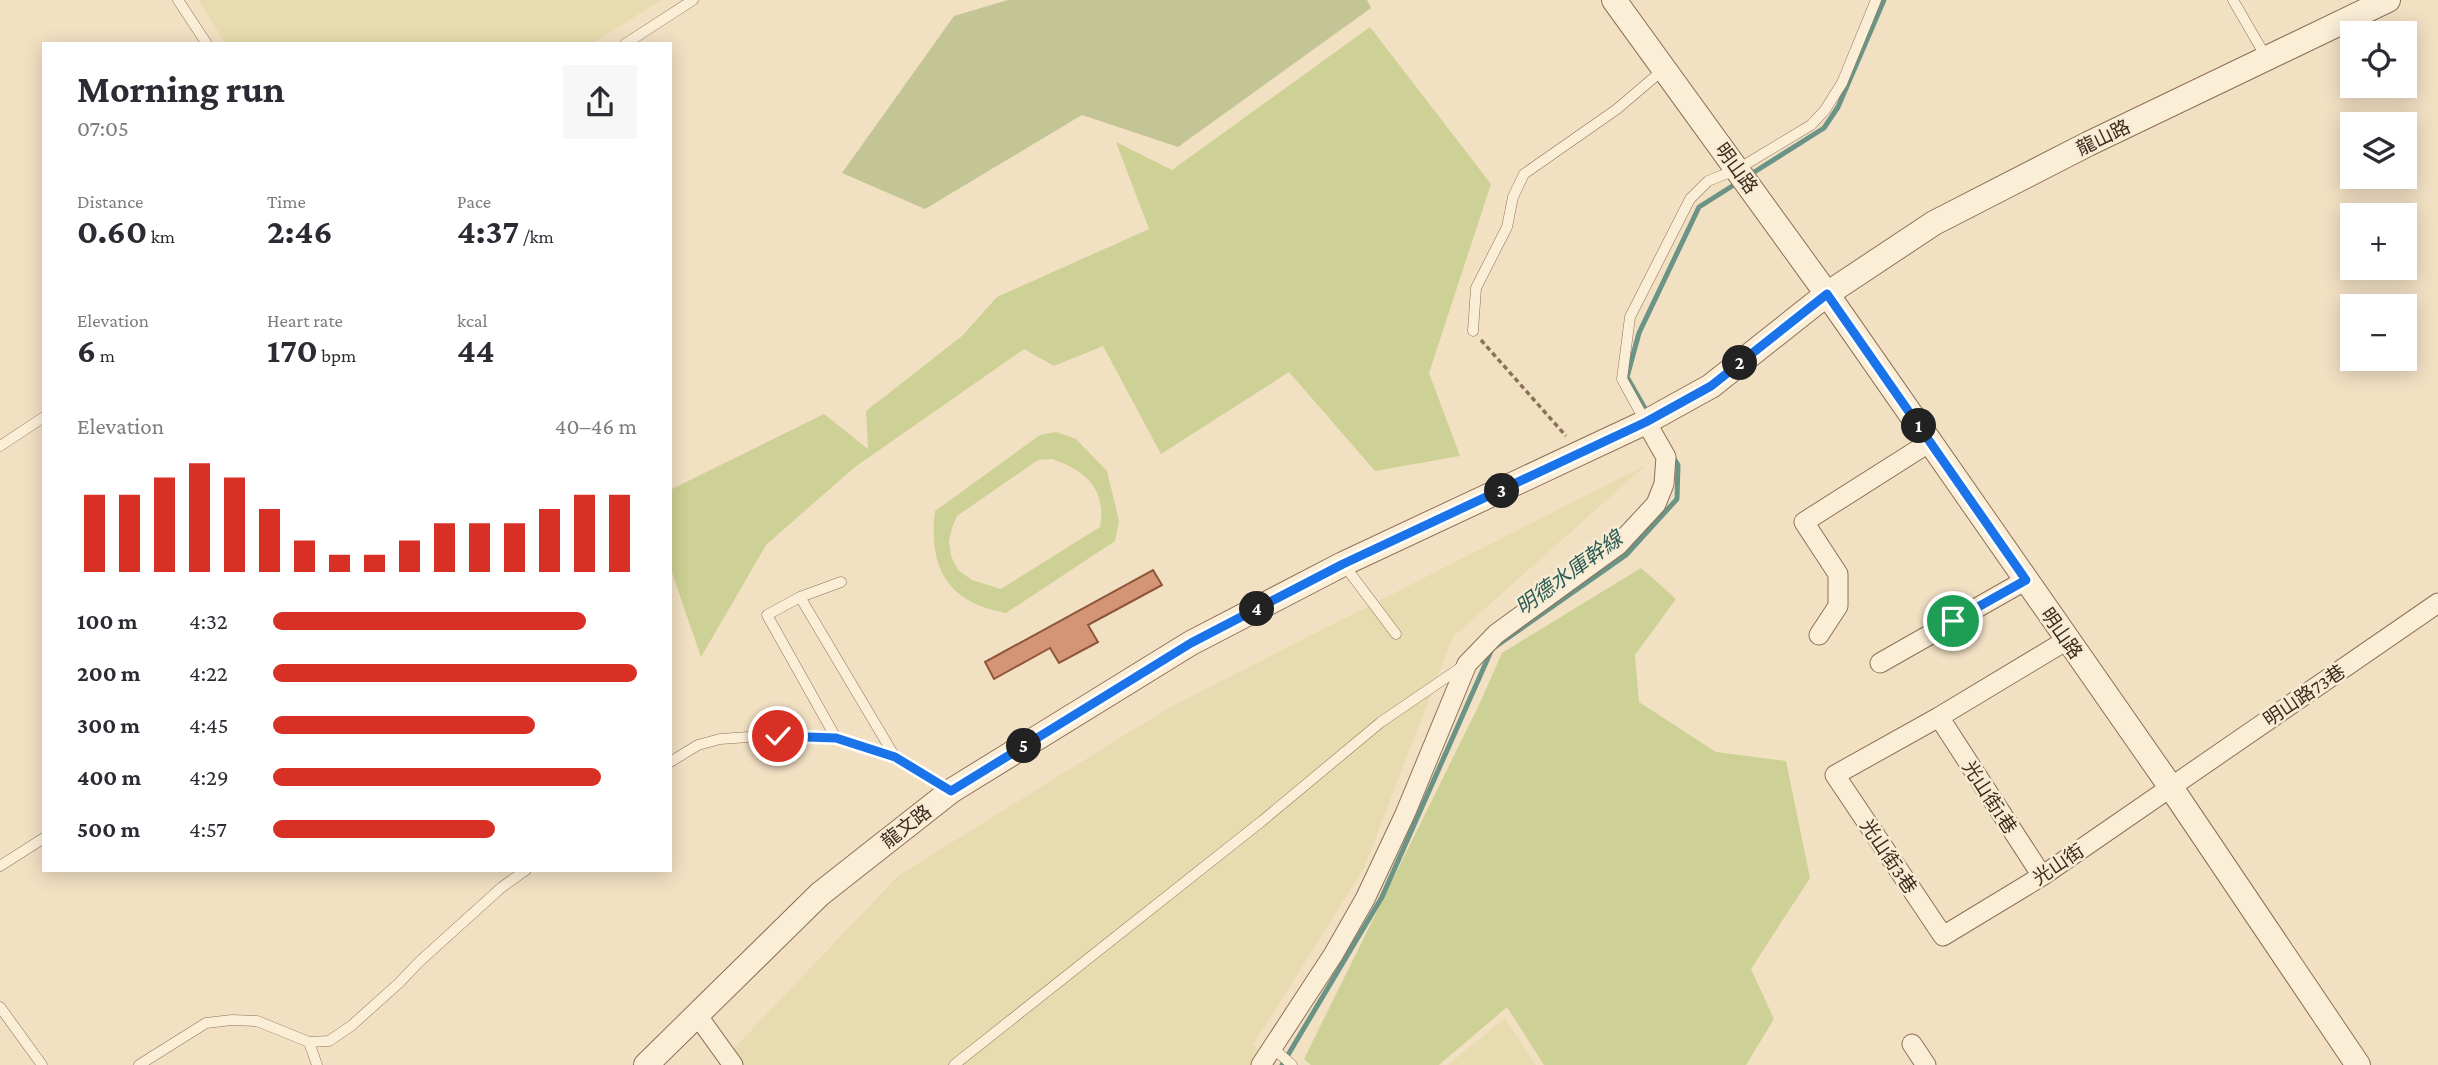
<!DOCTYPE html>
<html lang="en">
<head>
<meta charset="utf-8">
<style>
  body { margin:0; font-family:"Crimson Pro","Noto Sans TC",serif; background:#f7f7f7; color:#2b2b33; height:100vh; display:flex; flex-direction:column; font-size:26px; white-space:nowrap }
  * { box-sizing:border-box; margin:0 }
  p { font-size:23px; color:#7c7c81 }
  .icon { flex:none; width:38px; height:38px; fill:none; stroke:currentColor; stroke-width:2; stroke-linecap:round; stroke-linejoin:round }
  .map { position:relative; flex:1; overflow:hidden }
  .drawer { position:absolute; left:42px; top:42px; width:630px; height:830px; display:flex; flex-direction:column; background:#fff; border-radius:0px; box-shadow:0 4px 18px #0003 }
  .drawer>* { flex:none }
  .tools { position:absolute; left:2340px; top:21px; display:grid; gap:14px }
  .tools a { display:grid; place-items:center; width:77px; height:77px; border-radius:0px; background:#fff; box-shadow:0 4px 18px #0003; font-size:35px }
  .pin { position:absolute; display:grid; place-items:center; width:60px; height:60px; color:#fff; margin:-30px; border:4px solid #fff; border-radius:50%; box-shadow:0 2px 7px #0007 }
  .km { position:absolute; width:35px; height:35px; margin:-18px; border-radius:50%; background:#222; color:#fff; font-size:19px; line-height:35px; text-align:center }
  .round { display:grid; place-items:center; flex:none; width:74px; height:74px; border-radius:0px; background:#f7f7f7 }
  .headline { display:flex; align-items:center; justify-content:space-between; height:119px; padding:0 35px }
  h1 { font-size:38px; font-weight:700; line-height:52px }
  .stats { display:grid; grid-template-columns:repeat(3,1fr); gap:10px; height:119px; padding:7px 35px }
  .stats div { display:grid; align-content:center }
  .stats b { font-size:35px; font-weight:700 }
  .stats small { font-size:19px; font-weight:400 }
  .stats p { font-size:19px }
  .chart { height:196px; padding:14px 35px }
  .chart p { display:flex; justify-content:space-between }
  .chart svg { width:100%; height:126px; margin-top:7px; stroke:#d93025; stroke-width:6 }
  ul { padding:0 35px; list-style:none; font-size:23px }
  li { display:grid; grid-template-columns:112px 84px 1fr; align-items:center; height:52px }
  li i { height:18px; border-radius:9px; background:#d93025 }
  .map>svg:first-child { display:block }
</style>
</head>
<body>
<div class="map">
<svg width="2438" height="1065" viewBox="0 0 2438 1065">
  <rect width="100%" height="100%" fill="#f2e0c3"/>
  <path fill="#e8dbaf" d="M198,0H661L592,44H226Z
    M1646,465L1453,637L1364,868L1253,1045L1277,1065H718L899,875L1170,707Z
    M1505,1018L1536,1065H1448Z"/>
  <path fill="#ced195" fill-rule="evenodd" d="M1370,27L1491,184L1429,373L1460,456L1375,471L1289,372L1161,454L1103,346L1054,366L1024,349L855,467L766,545L701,657L670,567V490L824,414L868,449L866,411L962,336L997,297L1149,229L1116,142L1172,170Z
    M1056,432L1076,439L1107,471L1119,521L1115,541L1006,613C948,603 928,568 935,511L1040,435ZM1052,459C1085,470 1107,489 1100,527L1001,589L972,580L958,570L951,556L949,541L952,528L957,516L1038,460Z
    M1641,568L1676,599L1635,655L1639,702L1716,752L1786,761L1810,878L1751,969L1774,1019L1746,1065H1544L1507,1007L1439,1065H1311L1304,1059L1478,707L1502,653Z"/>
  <path fill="#c3c595" d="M1008,0H1367L1371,8L1178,147L1082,115L925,209L842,173L954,16Z"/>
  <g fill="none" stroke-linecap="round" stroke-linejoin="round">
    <path stroke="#6b9386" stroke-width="5" d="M1748,176L1824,128L1838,107L1884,0
      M1647,412L1627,377L1639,333L1699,207L1737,183
      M1282,1065L1382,897L1492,649L1626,555L1677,499L1678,465L1673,457"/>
  </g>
  <path fill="#d39575" stroke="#8f563b" stroke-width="2" d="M1153,570L1162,585L1088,625L1098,642L1059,663L1050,648L994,679L985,662Z"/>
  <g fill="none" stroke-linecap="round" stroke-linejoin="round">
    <g stroke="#8e7058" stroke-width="11">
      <path id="service" d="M178,0L207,44
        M2233,0L2266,57
        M625,44L693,0
        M1473,331L1476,288L1507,227L1513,197L1524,174L1617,109L1664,69
        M1645,421L1622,379L1630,317L1690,199L1708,181L1738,169L1811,125L1825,110L1842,83L1876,0
        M0,446L44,417
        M1344,565L1396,634
        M800,597L895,757
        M836,738L767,615L800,597L841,582
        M670,762L698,745L720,739L778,735L836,738L895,757L950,791
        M0,866L44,838
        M0,1007L42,1065
        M309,1042L317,1065
        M1273,1048L1292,1065
        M139,1065L206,1023L232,1020L257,1021L309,1042L329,1041L351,1026L399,983L419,962L502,887L526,870
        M954,1065L1262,821L1381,722L1463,666"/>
    </g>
    <g stroke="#8e7058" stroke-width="21">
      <path id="minor" d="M1819,635L1838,606V574L1804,522L1930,442
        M2067,640L1939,717L1835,775L1943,936L2042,876L2438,603
        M1880,663L2026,580
        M1939,717L2042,876
        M697,1015L733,1065
        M1912,1044L1926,1065
        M1261,1065L1333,955L1365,899L1405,814L1467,664L1496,634L1618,545L1656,504L1664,484L1666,457L1646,422"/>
    </g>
    <g stroke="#8e7058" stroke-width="26">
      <path id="tertiary" d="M1614,0L1827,294L2170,786L2358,1065
        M646,1065L820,894L951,791L1191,643L1343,564L1646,422L1711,386L1827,294L1934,223L2088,144L2388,0"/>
    </g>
    <path stroke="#8e7058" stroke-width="3.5" stroke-dasharray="5 3.5" stroke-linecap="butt" d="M1481,340L1566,436"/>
    <use href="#service" stroke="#fbeed7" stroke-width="10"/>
    <use href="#minor" stroke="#fbeed7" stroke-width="19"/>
    <use href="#tertiary" stroke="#fbeed7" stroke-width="24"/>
  </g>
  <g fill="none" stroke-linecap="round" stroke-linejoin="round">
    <g stroke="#fff" stroke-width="14">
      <path id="route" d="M778,736L836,738L895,757L951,791L1191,643L1343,564L1646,422L1711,386L1827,294L2026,580L1953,621"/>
    </g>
    <use href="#route" stroke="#1a73e8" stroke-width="9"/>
  </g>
  <g text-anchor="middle" stroke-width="5" stroke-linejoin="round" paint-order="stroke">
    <g font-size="19" fill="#3c2a1d" stroke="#f8ebd3">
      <text transform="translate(2103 137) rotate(-26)" y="7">龍山路</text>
      <text transform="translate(1737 168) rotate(54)" y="7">明山路</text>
      <text transform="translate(2062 633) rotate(55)" y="7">明山路</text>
      <text transform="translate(2304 695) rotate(-34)" y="7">明山路73巷</text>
      <text transform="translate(1990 797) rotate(57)" y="7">光山街1巷</text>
      <text transform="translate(906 826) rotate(-38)" y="7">龍文路</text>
      <text transform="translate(1889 856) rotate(56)" y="7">光山街3巷</text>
      <text transform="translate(2058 864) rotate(-34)" y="7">光山街</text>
    </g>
    <g font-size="21" font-style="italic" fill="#2b5d56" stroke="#f8ebd3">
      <text transform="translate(1569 573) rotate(-36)" y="7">明德水庫幹線</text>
    </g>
  </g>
</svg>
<div class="tools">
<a><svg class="icon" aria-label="locate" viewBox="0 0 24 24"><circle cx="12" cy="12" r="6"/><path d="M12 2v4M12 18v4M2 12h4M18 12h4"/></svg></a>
<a><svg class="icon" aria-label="layers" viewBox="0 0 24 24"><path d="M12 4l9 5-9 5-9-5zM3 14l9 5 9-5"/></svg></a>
<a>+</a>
<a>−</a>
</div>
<div class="pin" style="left:1953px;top:621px;background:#1e9e55"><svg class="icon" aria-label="arrive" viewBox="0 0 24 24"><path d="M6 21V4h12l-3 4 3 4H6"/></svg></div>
<div class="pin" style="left:778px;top:736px;background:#d93025"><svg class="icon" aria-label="check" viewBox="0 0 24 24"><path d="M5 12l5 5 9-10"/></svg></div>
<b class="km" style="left:1919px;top:426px">1</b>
<b class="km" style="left:1740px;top:363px">2</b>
<b class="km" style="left:1502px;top:491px">3</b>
<b class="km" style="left:1257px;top:609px">4</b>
<b class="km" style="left:1024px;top:746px">5</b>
<section class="drawer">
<div class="headline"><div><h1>Morning run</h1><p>07:05</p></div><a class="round"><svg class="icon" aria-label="share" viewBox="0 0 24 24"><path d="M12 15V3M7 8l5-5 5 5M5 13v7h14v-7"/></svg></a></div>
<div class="stats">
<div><p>Distance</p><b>0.60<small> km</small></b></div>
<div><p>Time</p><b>2:46</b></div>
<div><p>Pace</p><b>4:37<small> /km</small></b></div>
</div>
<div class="stats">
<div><p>Elevation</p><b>6<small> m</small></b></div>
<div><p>Heart rate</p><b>170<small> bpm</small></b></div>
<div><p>kcal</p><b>44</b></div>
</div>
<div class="chart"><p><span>Elevation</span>40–46 m</p>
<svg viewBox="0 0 160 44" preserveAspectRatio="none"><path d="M5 44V17M15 44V17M25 44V11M35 44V6M45 44V11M55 44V22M65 44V33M75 44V38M85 44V38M95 44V33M105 44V27M115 44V27M125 44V27M135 44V22M145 44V17M155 44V17"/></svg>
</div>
<ul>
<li><b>100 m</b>4:32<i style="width:86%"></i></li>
<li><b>200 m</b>4:22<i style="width:100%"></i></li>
<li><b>300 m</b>4:45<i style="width:72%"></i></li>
<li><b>400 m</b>4:29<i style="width:90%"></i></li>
<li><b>500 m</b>4:57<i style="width:61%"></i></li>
</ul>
</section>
</div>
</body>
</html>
